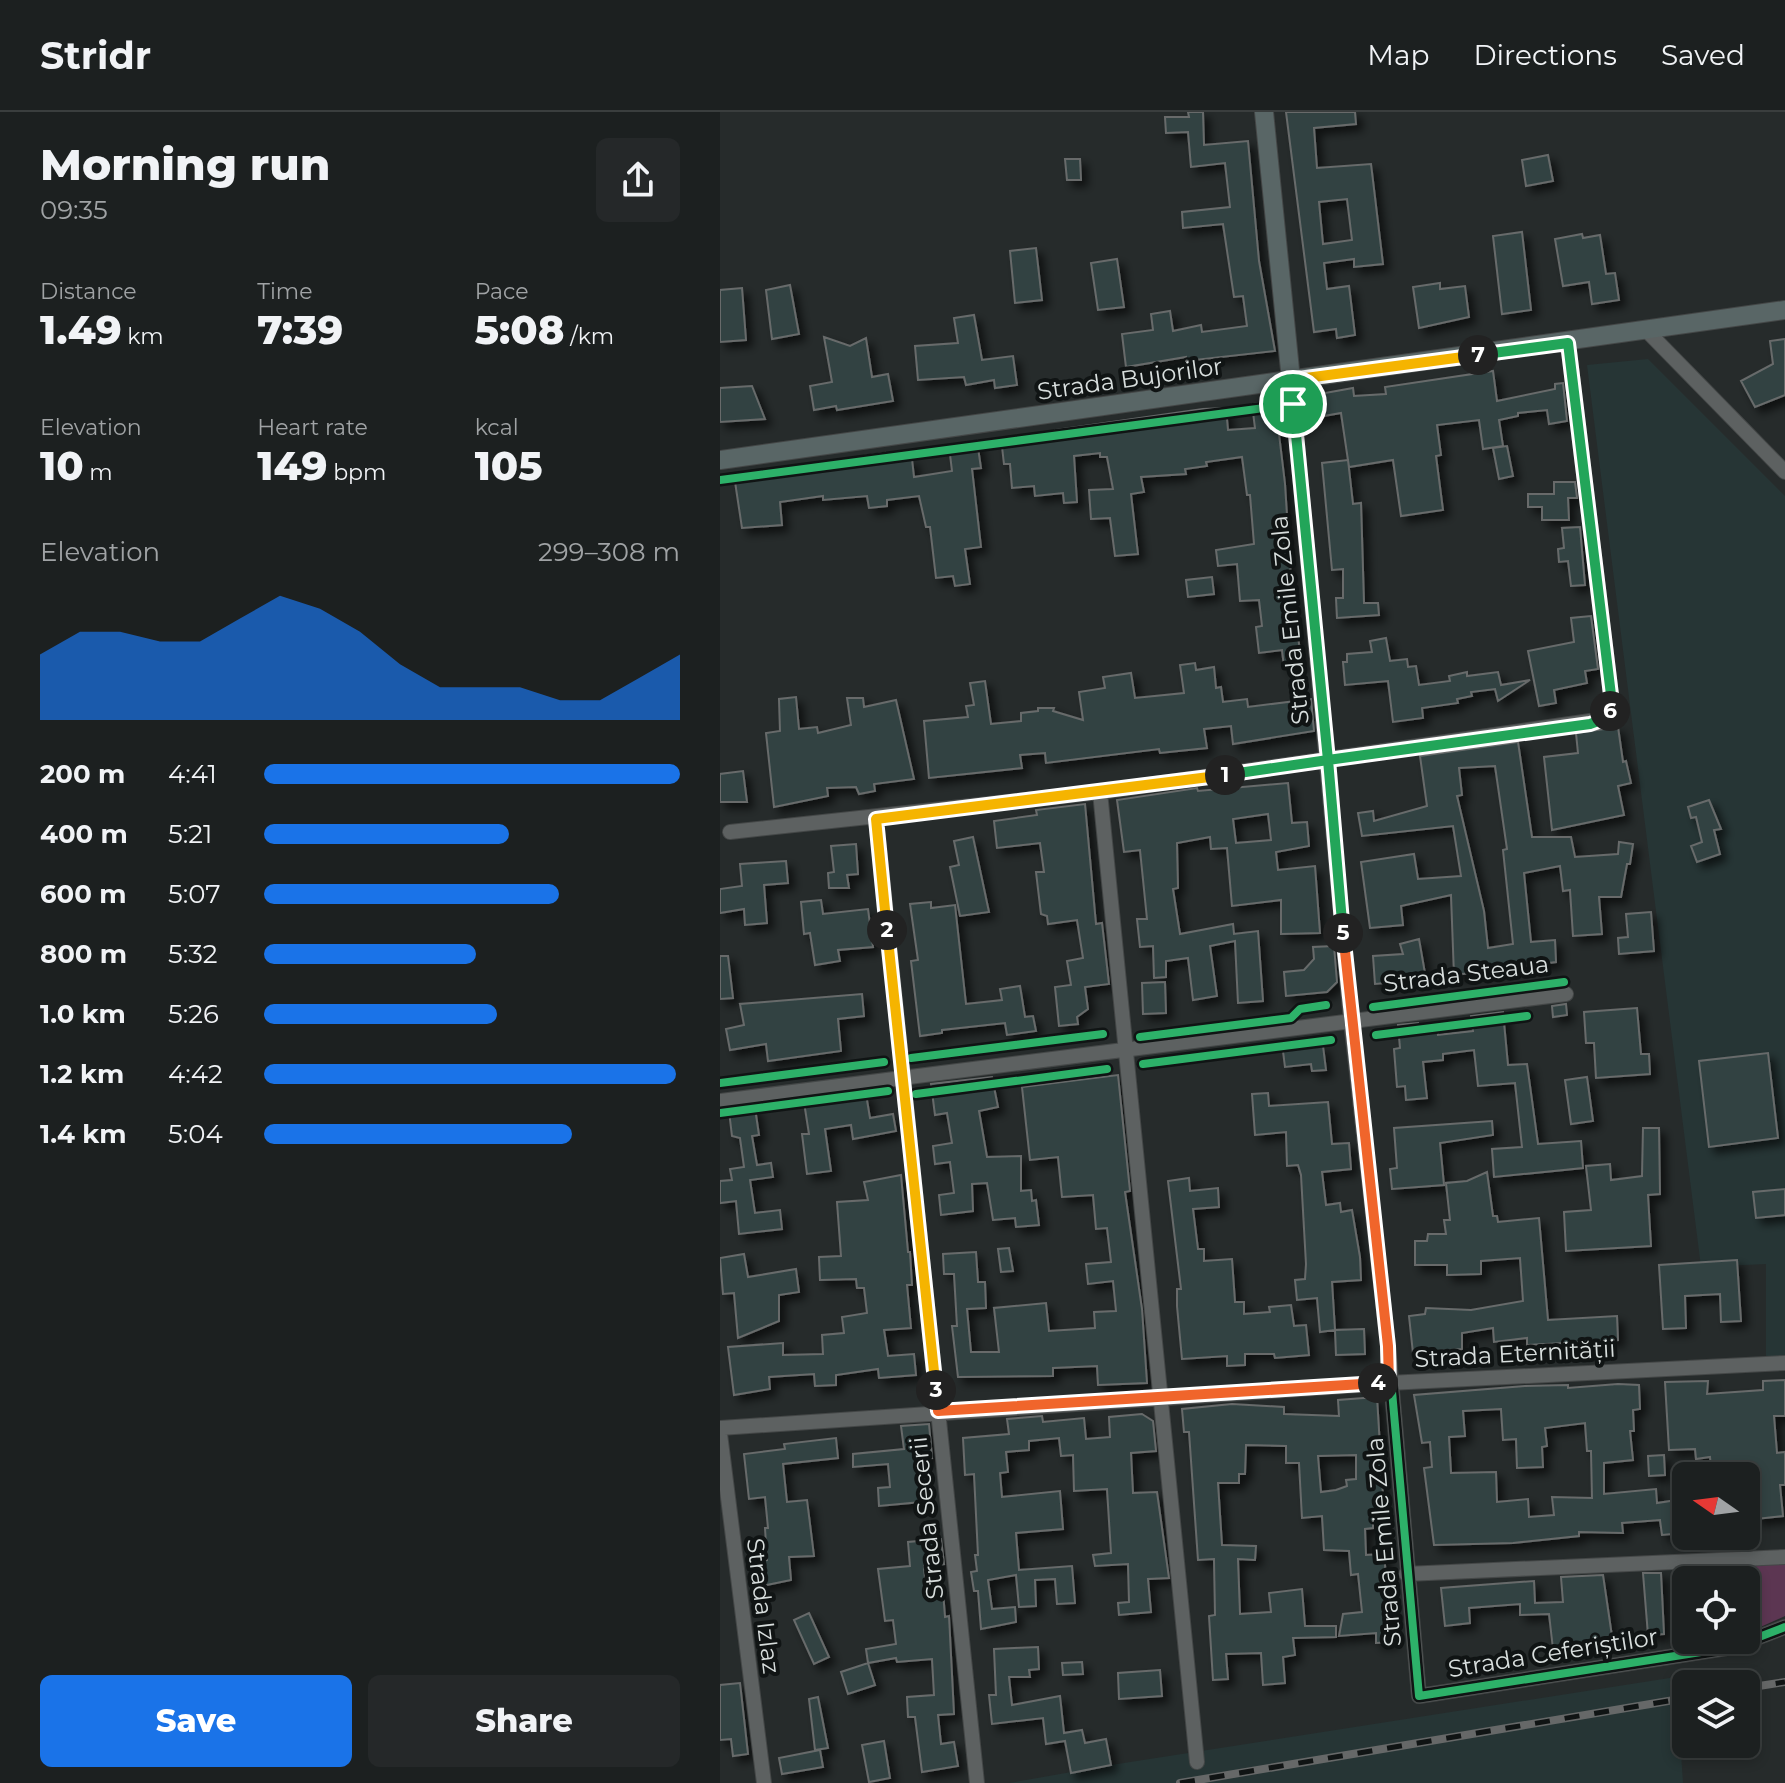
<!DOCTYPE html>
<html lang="en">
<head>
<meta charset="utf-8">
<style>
  body { margin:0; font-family:Montserrat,sans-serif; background:#252829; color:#f1f3f6; height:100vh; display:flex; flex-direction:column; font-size:30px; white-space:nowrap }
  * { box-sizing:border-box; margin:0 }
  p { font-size:26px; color:#a0a3a5 }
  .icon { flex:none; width:44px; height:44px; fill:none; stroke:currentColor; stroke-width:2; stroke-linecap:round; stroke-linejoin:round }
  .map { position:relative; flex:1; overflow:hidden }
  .side { display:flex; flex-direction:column; background:#1c2020; width:720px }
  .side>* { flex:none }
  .needle { width:52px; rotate:284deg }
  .buttons { position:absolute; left:952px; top:1350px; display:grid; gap:16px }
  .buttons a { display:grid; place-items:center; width:88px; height:88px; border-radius:12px; background:#1c2020; box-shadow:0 4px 12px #0003,0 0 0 2px #3a3e3e; font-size:40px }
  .pin { position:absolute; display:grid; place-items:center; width:68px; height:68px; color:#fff; margin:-34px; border:4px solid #fff; border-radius:50%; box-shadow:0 2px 8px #0007 }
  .km { position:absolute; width:40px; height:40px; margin:-20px; border-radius:50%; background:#222; color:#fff; font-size:22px; line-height:40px; text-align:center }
  .round { display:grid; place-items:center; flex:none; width:84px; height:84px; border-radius:12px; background:#252829 }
  .head { display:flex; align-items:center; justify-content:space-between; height:136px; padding:0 40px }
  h1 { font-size:44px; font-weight:800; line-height:60px }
  .figures { display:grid; grid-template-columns:repeat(3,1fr); gap:12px; height:136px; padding:8px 40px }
  .figures div { display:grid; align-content:center }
  .figures b { font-size:40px; font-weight:800 }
  .figures small { font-size:22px; font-weight:400 }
  .figures p { font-size:22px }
  .chart { height:224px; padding:16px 40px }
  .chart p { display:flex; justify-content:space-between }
  .chart svg { width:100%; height:144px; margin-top:8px; fill:#1a73e8; opacity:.7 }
  .cta { display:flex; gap:16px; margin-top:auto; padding:16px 40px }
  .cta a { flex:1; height:92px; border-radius:12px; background:#1a73e8; color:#fff; font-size:32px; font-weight:800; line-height:92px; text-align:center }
  .cta a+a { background:#252829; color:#f1f3f6 }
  ul { padding:0 40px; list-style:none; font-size:26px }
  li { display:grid; grid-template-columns:128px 96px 1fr; align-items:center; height:60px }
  li i { height:20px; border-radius:10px; background:#1a73e8 }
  header { display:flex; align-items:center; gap:48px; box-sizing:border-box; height:112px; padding:0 40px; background:#1c2020; border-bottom:2px solid #3a3e3e }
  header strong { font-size:38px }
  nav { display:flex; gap:44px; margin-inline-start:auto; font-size:28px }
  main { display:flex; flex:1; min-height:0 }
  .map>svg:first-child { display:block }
</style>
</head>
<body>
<header>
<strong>Stridr</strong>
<nav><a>Map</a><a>Directions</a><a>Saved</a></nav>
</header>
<main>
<section class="side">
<div class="head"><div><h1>Morning run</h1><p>09:35</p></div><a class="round"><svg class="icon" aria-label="share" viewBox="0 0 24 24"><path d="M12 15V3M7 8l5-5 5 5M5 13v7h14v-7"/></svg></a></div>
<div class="figures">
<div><p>Distance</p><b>1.49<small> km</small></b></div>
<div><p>Time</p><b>7:39</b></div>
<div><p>Pace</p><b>5:08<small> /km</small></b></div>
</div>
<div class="figures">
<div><p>Elevation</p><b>10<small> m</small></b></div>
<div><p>Heart rate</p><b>149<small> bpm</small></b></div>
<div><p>kcal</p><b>105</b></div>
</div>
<div class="chart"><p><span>Elevation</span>299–308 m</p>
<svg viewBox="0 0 160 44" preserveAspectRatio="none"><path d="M0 44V24L10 17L20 17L30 20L40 20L50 13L60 6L70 10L80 17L90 27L100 34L110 34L120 34L130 38L140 38L150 31L160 24V44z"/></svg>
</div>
<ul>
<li><b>200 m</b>4:41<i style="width:100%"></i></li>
<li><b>400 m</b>5:21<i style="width:59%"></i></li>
<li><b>600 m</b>5:07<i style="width:71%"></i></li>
<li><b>800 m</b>5:32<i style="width:51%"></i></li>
<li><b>1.0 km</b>5:26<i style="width:56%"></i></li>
<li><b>1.2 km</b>4:42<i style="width:99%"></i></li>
<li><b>1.4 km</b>5:04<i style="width:74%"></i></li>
</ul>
<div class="cta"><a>Save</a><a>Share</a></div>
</section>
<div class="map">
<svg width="1065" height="1671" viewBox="0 0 1065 1671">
  <defs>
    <filter id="shadow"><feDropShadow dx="6" dy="6" stdDeviation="4" flood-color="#0009"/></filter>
  </defs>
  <rect width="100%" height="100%" fill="#262b2b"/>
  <path fill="#263535" d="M928,247L1065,384V1244L1046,1245V1152L981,1155L867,253Z
    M956,1565L963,1671H289L391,1653Z"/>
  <path fill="#5c3652" d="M1065,1452V1504L1027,1521L1026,1468H1018L1016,1455Z"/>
  <path fill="#304242" stroke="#676b6b" stroke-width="2" fill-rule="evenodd" filter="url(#shadow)" d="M468,0H483L484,33L528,29L539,149L555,239L466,249V245L406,255L402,222L433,218L431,202L450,199L453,219L481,213L482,220L527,214L523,184L514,185L503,112L463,116L462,100L510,95L505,51L471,55L468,20L446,21L445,5H469Z
    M566,0H635L636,12L594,16L597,56L651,52L663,152L634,155V147L604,151L607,177L629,174L635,223L617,226L616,217L594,220ZM627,87L632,128L603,132L599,90Z
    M828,43L833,69L806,74L802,48Z
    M345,47H360L361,68H347Z
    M802,120L811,198L782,202L773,124Z
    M862,122L863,126L880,123L886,162L895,161L899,188L872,192L869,170L843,174L835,127Z
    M316,136L322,188L295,191L290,139Z
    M397,147L404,195L378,198L371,151Z
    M720,171V177L745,174L749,205L699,216L693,175Z
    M70,173L79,222L52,227L46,178Z
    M22,176L26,228L0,230V178Z
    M254,203L262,248L293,244L297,273L275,276L274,268L246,273L244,265L198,268L195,234L238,231L234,206Z
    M104,225L130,234L146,226L152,265L168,262L173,289L117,298L116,294L94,298L90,274L112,270Z
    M1065,227V283L1035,295L1021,269L1053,252L1050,229Z
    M773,259L777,289L835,277V272L843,271L847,309L829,312L827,298L798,301V304L779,308L783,334L763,337L759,308L717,313L721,343L716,344L723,398L681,404L673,348L629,355L621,301L598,305L594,283L633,276L634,284L666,282L665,275Z
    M32,274L45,307L0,310V276Z
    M555,289L565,372L572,482L582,553L564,555L562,538L539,541L536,515L542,514L539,488L520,489L517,452L498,454L496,438L534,432L530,383H527L522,345L486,350L487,354L465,357L466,362L421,365L424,380L411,382L418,442L395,444L390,406L371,407L369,378L393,377L387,345H380V341L354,344L357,390L344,391L343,381L315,384L314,374L292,376L290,352H284L281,326L335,322V318L483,297L506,296L508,318L535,316L532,292Z
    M257,329L261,356L252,357L261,435L245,437L250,472L235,474L233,464L216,466L210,415H206L199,384L167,388V394L149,396L147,384L103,388V384L60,390L62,413L22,416L14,363L143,348V344L165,341L166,350L192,347L194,365L232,359L229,334Z
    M787,334L793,364L779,367L773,336Z
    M628,348L633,392L641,391L644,491H658L659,503L617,506L616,486H623V457L612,458L602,351Z
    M834,370H855L857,386H848L849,408H822V395H808V382H834Z
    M860,415L865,473L851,474L848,449L839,450L838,437L844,436L842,416Z
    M492,465L494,482L468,485L466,468Z
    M871,504L878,557L865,559L867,571L834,578L836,591L819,594L808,539L854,530L851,506Z
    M666,526L670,549L687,547L688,555L696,554L699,573L730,569L729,564L747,560V564L778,560L781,573L810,568L778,589L775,577L751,580L752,584L737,587L738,591L702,596L703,606L673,610L668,569L625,573L623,550H627V542L652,540L650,529Z
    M475,551L476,558L494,555L496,576L501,575L503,590L527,587L528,595L591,587L594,619L513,632L511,614L484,617L487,636L440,641L439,637L326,651L325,641L300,643L302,656L209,666L204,609L248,605L246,594L254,593L250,571L265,569L271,612L301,609V601L318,599V596H334L333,599L363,608L359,580L385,576L383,565L411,561L415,586L464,581L460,553Z
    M76,585L79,617L97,615L98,621L131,613L127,586H143L144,595L176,588L194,667L154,672L155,679L139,682L136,675L107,676L108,684L54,695L46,621L60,619L59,587Z
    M898,615L903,650L906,649L911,671L898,674L904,703L832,718L824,645L858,641L856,621Z
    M798,630L812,725H851L855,745L898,742L899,730L913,732L910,752H907L901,785H879L882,822L853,824L850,778L843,779L840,754L804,761L811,830L835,828L836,850L734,863L731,783L681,794L683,813L650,816L641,750L694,742L698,767L741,764L733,714L642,724L638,701L653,699L654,709L707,694L700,644ZM775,654L787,737L783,738L793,832L768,836L764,799L737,684L742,683L739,656Z
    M23,659L27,690H0V662Z
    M568,671L572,711L587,710L589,734L556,740L558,758L595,754L600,821L561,822V788L512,794L507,736L491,737L490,725L457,731L458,776L453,777L460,822L513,812L514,822L538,819L543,889L518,891L515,829L490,834L497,884L473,888L468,846L446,849V865L434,866L433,834L420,835L417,807H427L420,738L404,740L397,688L477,676L478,679ZM548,702L551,728L516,731L513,707Z
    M989,688L1001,717L994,718L1000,742L977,750L971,734L982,730L976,705L971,706L968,695Z
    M365,692L376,812L382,811L389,872L365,875L368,897L357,905L358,912L339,914L335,875L351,873L347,849L363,846L357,808L328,812L327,804L321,802L316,760H324L320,731L277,736L274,709L317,703L316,698Z
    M253,725L269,800L240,804L230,755L239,753L234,729Z
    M136,732L138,762L127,763L129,776H109L108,761L114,760L111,734Z
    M66,749L68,771L44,773L47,811L25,813L24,797L0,801V777L22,774L20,752Z
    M101,788L103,802L148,797L153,835L118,838L120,849L95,853L90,821L84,822L81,790Z
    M211,790V796L235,793L246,892L282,888L280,877L300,874L305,905L313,904L316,919L287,923L285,911L222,918V921L200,924L191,849L198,848L190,792Z
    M931,800L934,839L899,842L898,826L908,825L906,802Z
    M699,827L706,867L655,872L653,844L683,842L680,832Z
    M614,834L617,870L607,880L566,884L564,860L584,858L594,847L593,835Z
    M0,844H8L13,886L0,887Z
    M445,870L446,901L423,902L422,871Z
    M142,882L144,904L118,907L121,939L48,949L46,932L10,938L6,917L24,913L20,892Z
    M846,892L847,903L833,905L832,894Z
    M917,896L921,942H929L930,962L876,966L874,931H866L864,900Z
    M783,900L788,953L807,952L818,1032L861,1029L863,1056L774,1065L772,1037L802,1035L795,971L758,974L754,938L723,942V948L703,950L707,986L686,988L685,974L677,975L674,937L680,936L678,913L698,911L699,920L718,918V923L753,919L751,904Z
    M603,934L606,958L592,959L591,952L565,955L563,939Z
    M1048,941L1058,1026L989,1035L979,949Z
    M398,963L410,1079L405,1080L422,1197L427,1271L378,1273L377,1254L333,1256V1264L238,1265L232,1214H237L234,1162H224L223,1142L256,1140L258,1170H265L266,1196L247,1197L251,1240H279L274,1196L326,1191L329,1219L375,1216L374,1200L396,1199L393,1169L368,1172L366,1152L391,1150L387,1116L376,1117L373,1083L342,1085L338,1045L310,1048L302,975Z
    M272,965L278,995L259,999L267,1045L301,1044V1079L311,1078L312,1089L316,1088L319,1113L296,1115L295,1106L273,1108L267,1071L252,1072L253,1099L221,1103L219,1083L234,1081L230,1050L215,1052L213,1034L232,1031L227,1001L215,1003L211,972Z
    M867,965L873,1009L851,1012L845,968Z
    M548,981L549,994L608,990L612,1032L629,1031L631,1057L602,1060L606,1093L620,1091L621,1100L632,1098L640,1145L641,1168L612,1170L615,1218L600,1220L597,1186L577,1188L575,1168L585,1167L586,1152L581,1063L578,1053L567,1054L566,1020L535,1023L532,982Z
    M146,982L150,1006L173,1002L176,1019L133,1027L131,1013L105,1017L111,1059L87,1062L82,1022H89L84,990Z
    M35,996L39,1023L32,1024L37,1053L51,1051L53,1065L30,1068L35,1101L60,1098L62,1117L19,1122L16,1089L0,1091V1069L12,1068L10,1057L24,1055L20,1026L12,1024L9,999Z
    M772,1009L773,1023L720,1031L724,1073L672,1077L670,1057L677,1056L674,1016Z
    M923,1016H939L940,1082L928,1083L931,1134L846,1139L844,1100L871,1098L866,1054L890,1052L891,1068L922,1064Z
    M767,1060L773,1104H777L778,1110L819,1106L828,1208L897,1204L898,1228L807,1233V1226L774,1230L773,1216L742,1221V1237L693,1241L689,1204L705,1202L706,1196L751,1198L803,1189L800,1146L761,1149V1162L727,1163V1153H695V1129H707L708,1122H726L724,1108H730L726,1071L747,1069Z
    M181,1063L188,1140H190L192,1173H187L191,1216L164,1218L168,1244L194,1242L196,1263L159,1266L158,1257L116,1263V1273L95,1274L94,1262L49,1265L50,1277L14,1283L8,1235L63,1231V1243L103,1242L102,1223L124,1221L122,1205L147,1201L144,1176H137L136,1167L100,1168L99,1145L121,1144L117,1090L148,1088L144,1070Z
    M469,1066L470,1079L498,1076L499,1095L473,1097L478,1137H484V1149L512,1147L515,1190H524V1202L550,1200L549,1195L571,1193L574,1214L586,1213L589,1243L555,1246L554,1242H525V1253L507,1254V1244L462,1247L457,1194V1177H461L448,1069Z
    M1065,1077V1103L1036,1106L1033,1080Z
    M289,1136L293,1159L281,1160L278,1137Z
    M24,1142L28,1165L76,1157L79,1180L59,1183V1209L18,1226L14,1181L3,1182L0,1146Z
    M1017,1148L1021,1209L1001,1210L1000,1182L965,1184L966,1216L943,1217L939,1153Z
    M644,1217L645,1242L616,1243L615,1218Z
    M1065,1268V1304H1054L1057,1341L1065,1340V1373H1060L1063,1404L1036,1407L1035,1398L1026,1399V1364H992L990,1345L976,1347L975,1337L949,1338L945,1270L988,1269L987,1282L1043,1278V1269Z
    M898,1272L919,1273L920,1297L913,1298L914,1319H910L913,1348L884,1351V1382L936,1377L937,1391L957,1388L962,1421L942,1423L940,1408L902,1411L903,1421L859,1420V1424L793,1431L714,1433L704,1356L712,1355L710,1330L702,1331L694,1283L805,1274L848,1273V1276ZM781,1297L783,1328L796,1327L797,1356L823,1355L822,1335L827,1334L825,1316L865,1311L867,1339H871L872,1386L832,1385L834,1403L809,1405L808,1387L777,1390L776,1360L731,1361L729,1325L745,1324L743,1299Z
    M657,1285L664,1401L653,1403V1416L645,1417L646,1443L664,1442L672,1530L656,1531V1521L619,1524L623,1502L642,1500L638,1462L631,1463L629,1439L604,1438L602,1404L582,1406L579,1351H566V1334L526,1333L525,1362H519V1371H498L502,1433L536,1434L535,1448L518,1447L520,1502L551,1500L549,1481L582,1477L585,1514H616V1525L573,1526L575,1543L563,1545L565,1571L543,1573L541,1541L506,1542L508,1567L493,1568L489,1504L495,1503L494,1447L478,1448L469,1320H464L462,1297L512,1292L564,1295V1302L619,1304L618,1288ZM636,1343V1367L626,1368L627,1374L616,1378L601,1380L598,1344Z
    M422,1302L433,1309L436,1339L411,1341L413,1381L437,1380L449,1466L428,1467L431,1500L399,1503L398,1491L409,1490L408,1452L375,1454L373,1443L391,1441L387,1377L354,1379L353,1343L341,1344L339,1326L309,1329V1338L286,1340L288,1360L280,1361L282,1385L340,1379L343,1417L296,1421L299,1458L352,1454L355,1491L337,1492L335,1467L315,1468L316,1494L299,1495L296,1463L268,1468L272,1497L295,1495L296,1510L261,1517L258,1479H254L251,1460L257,1459L255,1443H258L254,1362L245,1363L243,1326L289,1322L287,1307L322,1304L323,1310L364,1306L366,1327L390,1325L389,1305Z
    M209,1312L212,1346L197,1347L201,1390L159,1394L158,1376L170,1375L168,1352L133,1355V1342L184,1337L181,1314Z
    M116,1326L118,1346L63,1352L67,1390L87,1388L94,1444L69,1445L71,1468L37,1475L34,1449L47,1448L45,1416H48L45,1385L29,1387L24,1342L65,1337L64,1332Z
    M944,1343L945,1363L929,1364L928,1344Z
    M221,1427L224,1452L204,1454L206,1480L223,1479L225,1505L229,1504L234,1602L218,1603L221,1632L234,1630L238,1654L202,1660L195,1605H188L187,1585L214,1583L212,1547L177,1550L176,1546L148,1551L146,1537L176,1532L173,1508L165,1509L158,1457L190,1454L188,1430Z
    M923,1461H941L944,1522L928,1523Z
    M883,1463L893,1531L833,1537L829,1502L800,1503V1492L749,1496L750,1511L725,1514L721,1476L814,1469L815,1491L843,1490L841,1465Z
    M89,1501L109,1545L94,1552L74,1508Z
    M318,1535L319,1557L309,1558L310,1565H289L292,1593L340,1584L344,1621L362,1618L365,1631L386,1627L391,1653L351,1661L345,1629L326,1632L323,1606L272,1612L269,1583H276L274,1537Z
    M362,1550L363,1562L343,1563L342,1551Z
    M148,1551L155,1573L128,1582L121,1560Z
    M440,1558L442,1584L399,1587L398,1561Z
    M20,1571L28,1642L13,1644L11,1627L0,1628V1573Z
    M98,1585L108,1636L95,1638L89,1587Z
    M164,1629L170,1666L149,1670L142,1633Z
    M100,1638L103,1655L62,1662L59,1646Z"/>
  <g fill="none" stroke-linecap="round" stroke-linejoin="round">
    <g stroke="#444747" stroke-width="16">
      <path id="minor" d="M927,219L1065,360
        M571,268L631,909L668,1234L699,1584L1013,1535L1065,1515
        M380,680L477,1650
        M156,707L257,1671
        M10,720L380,680L884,607L892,591L848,231
        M0,989L846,882
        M0,1316L669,1271L1065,1251
        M0,1322L44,1671
        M686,1462L1065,1445"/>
    </g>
    <g stroke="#444747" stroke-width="20">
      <path id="major" d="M544,0L571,268
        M0,348L1065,198"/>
    </g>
    <use href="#minor" stroke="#5d6161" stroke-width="14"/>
    <use href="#major" stroke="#596666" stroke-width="18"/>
    <g stroke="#666868" stroke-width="8">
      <path id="rail" d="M1026,1576L1065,1570
        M460,1671L966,1586"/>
    </g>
    <use href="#rail" stroke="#101414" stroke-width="5" stroke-dasharray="15" stroke-linecap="butt"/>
    <g stroke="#101414" stroke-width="13">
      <path id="cycleway" d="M571,268L631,909L668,1234L699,1584L1013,1535L1065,1515
        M0,368L552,295
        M653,895L844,870
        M656,923L807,904
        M420,925L571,906L580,897L606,893
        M191,946L383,922
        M423,952L611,928
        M0,971L164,950
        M196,982L387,957
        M0,1001L168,979"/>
    </g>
    <use href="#cycleway" stroke="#2db169" stroke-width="8"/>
  </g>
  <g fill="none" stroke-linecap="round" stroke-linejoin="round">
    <g stroke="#fff" stroke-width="16">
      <path id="split-1" d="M505,663L608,648L573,292"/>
    </g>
    <g stroke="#fff" stroke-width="16">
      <path id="split-2" d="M167,818L156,707L505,663"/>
    </g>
    <g stroke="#fff" stroke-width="16">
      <path id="split-3" d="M167,818L216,1278"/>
    </g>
    <g stroke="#fff" stroke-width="16">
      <path id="split-4" d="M216,1278L218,1299L658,1271"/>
    </g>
    <g stroke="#fff" stroke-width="16">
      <path id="split-5" d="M623,821L668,1234L669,1271H658"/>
    </g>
    <g stroke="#fff" stroke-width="16">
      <path id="split-6" d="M623,821L608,648L870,612L884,607L890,599"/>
    </g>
    <g stroke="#fff" stroke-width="16">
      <path id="split-7" d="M758,243L848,231L892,591L890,599"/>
    </g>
    <g stroke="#fff" stroke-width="16">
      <path id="split-8" d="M573,292L571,268L758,243"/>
    </g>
    <use href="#split-1" stroke="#22a559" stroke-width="10"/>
    <use href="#split-2" stroke="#f5b400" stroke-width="10"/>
    <use href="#split-3" stroke="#f5b400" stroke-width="10"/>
    <use href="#split-4" stroke="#f0652b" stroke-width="10"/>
    <use href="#split-5" stroke="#f0652b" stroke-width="10"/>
    <use href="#split-6" stroke="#22a559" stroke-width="10"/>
    <use href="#split-7" stroke="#22a559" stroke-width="10"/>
    <use href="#split-8" stroke="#f5b400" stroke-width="10"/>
  </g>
  <g text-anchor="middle" stroke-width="8" stroke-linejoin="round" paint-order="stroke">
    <g font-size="24" fill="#d8dedd" stroke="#101414">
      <text transform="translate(410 267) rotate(-8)" y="8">Strada Bujorilor</text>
      <text transform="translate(570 508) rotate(-96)" y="8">Strada Emile Zola</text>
      <text transform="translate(746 862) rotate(-7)" y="8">Strada Steaua</text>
      <text transform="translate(795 1242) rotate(-3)" y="8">Strada Eternității</text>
      <text transform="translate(207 1406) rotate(-96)" y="8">Strada Secerii</text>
      <text transform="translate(664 1430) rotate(-95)" y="8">Strada Emile Zola</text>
      <text transform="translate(43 1494) rotate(83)" y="8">Strada Izlaz</text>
      <text transform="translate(833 1541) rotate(-9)" y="8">Strada Ceferiștilor</text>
    </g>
  </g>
</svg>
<div class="buttons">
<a><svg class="needle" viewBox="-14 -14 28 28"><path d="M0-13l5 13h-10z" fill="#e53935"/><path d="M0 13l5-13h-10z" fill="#a0a3a5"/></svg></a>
<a><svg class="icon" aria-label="locate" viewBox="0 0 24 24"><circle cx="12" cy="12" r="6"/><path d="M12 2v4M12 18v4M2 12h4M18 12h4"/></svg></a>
<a><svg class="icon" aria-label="layers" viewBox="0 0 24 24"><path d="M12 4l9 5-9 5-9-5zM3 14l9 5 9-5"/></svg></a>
</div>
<div class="pin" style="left:573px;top:292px;background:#1e9e55"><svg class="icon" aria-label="arrive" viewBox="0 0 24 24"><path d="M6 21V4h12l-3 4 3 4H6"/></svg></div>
<b class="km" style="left:505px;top:663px">1</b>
<b class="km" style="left:167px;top:818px">2</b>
<b class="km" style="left:216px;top:1278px">3</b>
<b class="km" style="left:658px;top:1271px">4</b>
<b class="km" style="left:623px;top:821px">5</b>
<b class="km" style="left:890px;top:599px">6</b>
<b class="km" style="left:758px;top:243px">7</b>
</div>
</main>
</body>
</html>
